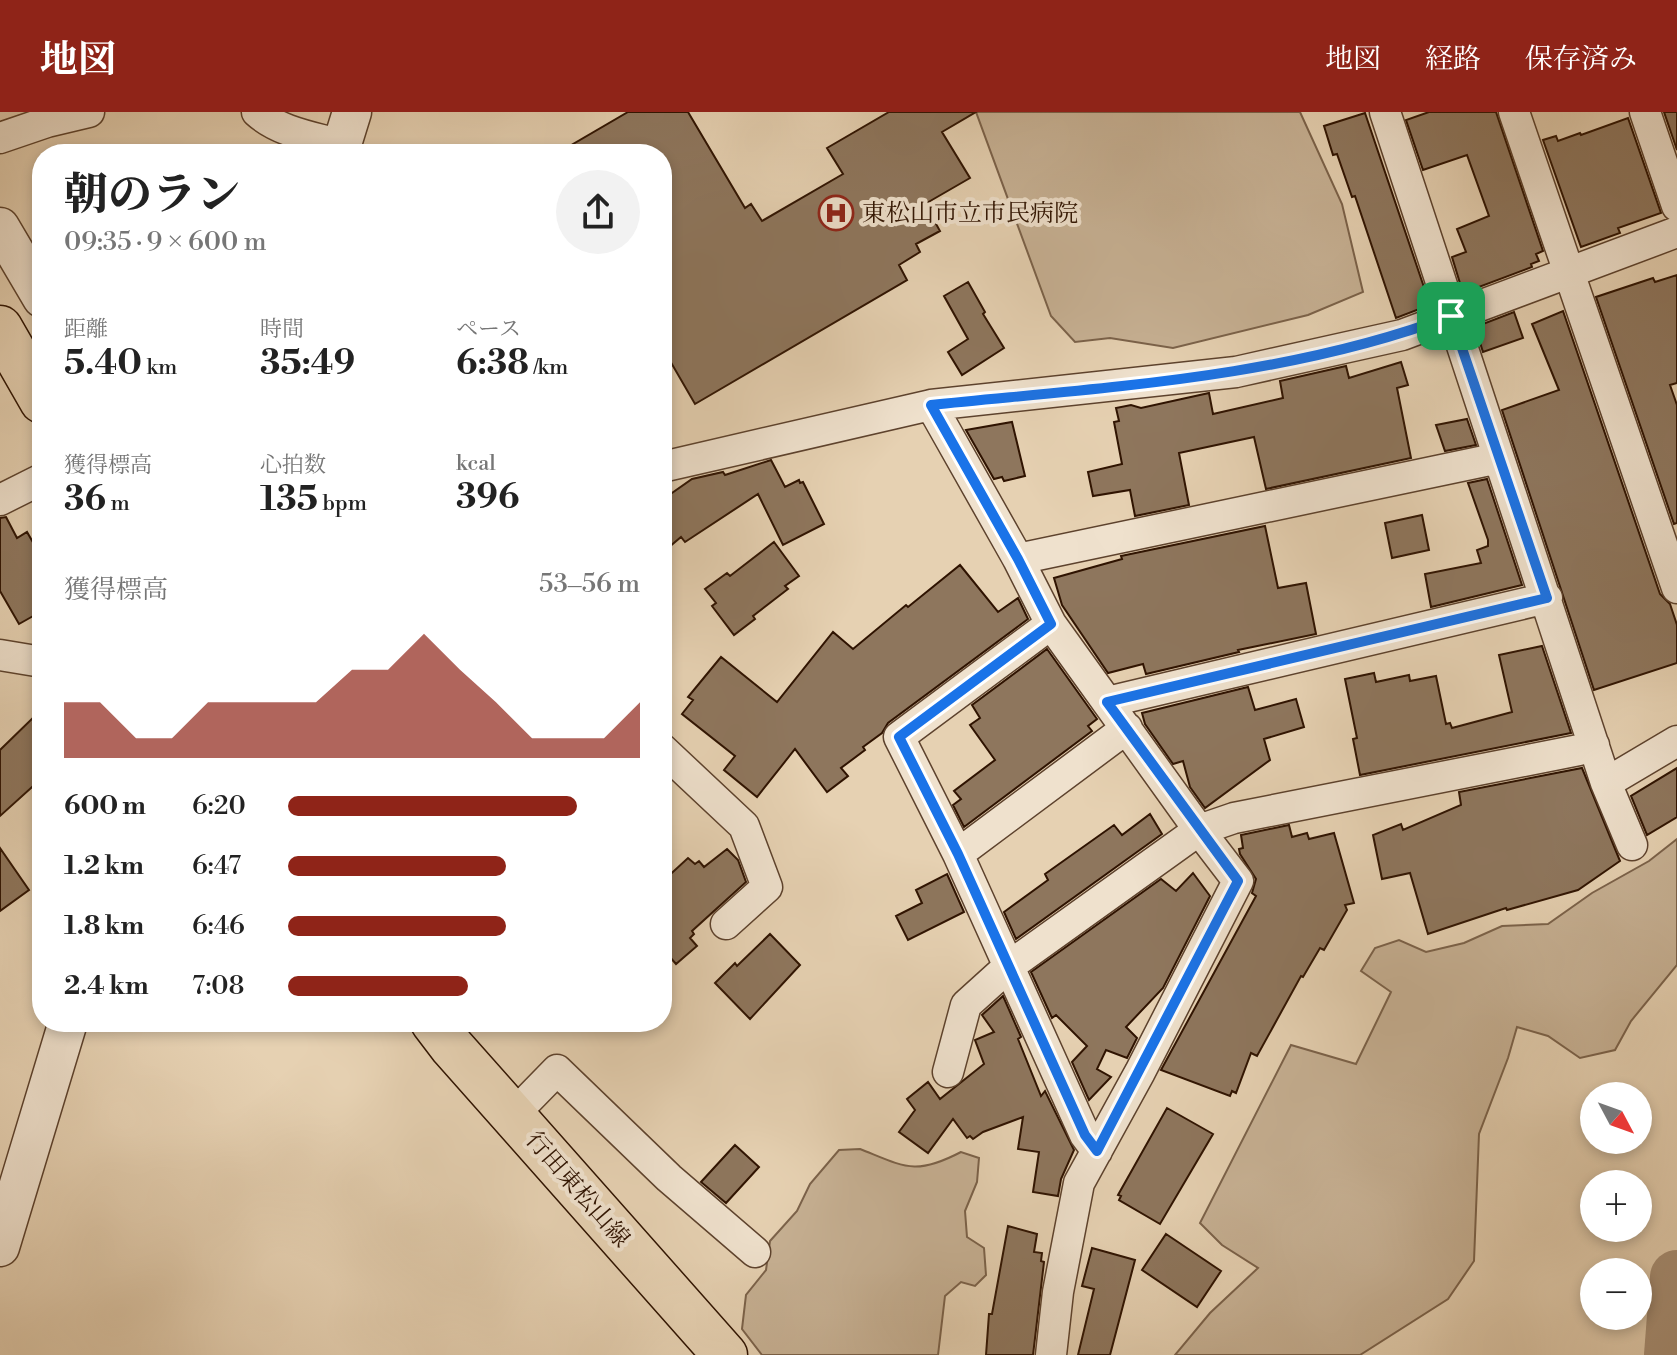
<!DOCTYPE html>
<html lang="ja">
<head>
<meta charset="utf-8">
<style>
  body { margin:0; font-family:"Libre Bodoni","Noto Serif JP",serif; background:#f2f2f2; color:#222; height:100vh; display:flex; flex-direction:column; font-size:30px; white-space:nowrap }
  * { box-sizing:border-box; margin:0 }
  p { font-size:26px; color:#767676 }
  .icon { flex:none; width:44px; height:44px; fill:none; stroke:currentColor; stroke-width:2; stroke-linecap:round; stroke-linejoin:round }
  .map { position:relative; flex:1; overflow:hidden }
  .panel { position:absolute; left:32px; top:32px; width:640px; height:888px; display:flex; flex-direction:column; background:#fff; border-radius:32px; box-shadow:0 4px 12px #0003 }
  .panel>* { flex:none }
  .needle { width:52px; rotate:131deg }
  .controls { position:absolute; left:1580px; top:970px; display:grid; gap:16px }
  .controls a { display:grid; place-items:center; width:72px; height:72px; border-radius:50%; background:#fff; box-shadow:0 4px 12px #0003; font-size:40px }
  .pin { position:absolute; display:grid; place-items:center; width:68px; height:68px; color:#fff; margin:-34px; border-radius:16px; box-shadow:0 4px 12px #0006 }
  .round { display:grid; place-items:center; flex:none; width:84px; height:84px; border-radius:42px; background:#f2f2f2 }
  .overview { display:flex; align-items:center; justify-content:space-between; height:136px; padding:0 32px }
  h1 { font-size:44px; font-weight:800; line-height:60px }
  .figures { display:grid; grid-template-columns:repeat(3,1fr); gap:12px; height:136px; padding:8px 32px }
  .figures div { display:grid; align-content:center }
  .figures b { font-size:34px; font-weight:800 }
  .figures small { font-size:22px; font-weight:400 }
  .figures p { font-size:22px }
  .chart { height:224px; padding:16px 32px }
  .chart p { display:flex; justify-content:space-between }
  .chart svg { width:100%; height:144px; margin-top:8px; fill:#8f2418; opacity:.7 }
  ul { padding:0 32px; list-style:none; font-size:26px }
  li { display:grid; grid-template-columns:128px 96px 1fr; align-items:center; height:60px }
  li i { height:20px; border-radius:10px; background:#8f2418 }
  header { display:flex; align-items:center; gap:48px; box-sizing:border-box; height:112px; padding:0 40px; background:#8f2418; color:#fff }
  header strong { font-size:38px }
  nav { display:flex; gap:44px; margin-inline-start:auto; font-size:28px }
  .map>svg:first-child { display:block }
</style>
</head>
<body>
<header>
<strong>地図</strong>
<nav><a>地図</a><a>経路</a><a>保存済み</a></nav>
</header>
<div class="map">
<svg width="1677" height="1243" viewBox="0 0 1677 1243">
  <rect width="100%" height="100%" fill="#e6d1b2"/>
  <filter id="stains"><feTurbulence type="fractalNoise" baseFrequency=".0025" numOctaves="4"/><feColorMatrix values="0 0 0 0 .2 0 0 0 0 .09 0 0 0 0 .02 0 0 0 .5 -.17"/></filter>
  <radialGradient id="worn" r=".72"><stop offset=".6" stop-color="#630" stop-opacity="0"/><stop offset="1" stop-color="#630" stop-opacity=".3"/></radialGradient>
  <path fill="#c7b194" stroke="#7b624a" stroke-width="2" d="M976,0H1300L1342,92L1363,180L1308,203L1173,236L1110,226L1075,230L1051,204Z
    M1677,727V853L1631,909L1615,938L1580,946L1548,924L1517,915L1508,946L1479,1022L1474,1149L1448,1187L1360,1243H1175L1210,1201L1258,1156L1222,1133L1200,1111L1291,933L1356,952L1391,880L1361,859L1375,836L1399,828L1426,840L1464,831L1502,814L1548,812L1592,781L1649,749Z
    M860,1037C905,1055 915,1064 961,1040L979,1046L977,1070L965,1099L967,1125L984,1136L986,1163L975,1174L961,1170L945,1184L938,1243H762L742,1217L746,1183L766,1158L770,1129L797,1099L810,1072L839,1038Z"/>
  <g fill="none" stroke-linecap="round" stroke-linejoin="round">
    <path stroke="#a89076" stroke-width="54" d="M1671,1243L1677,1165"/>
  </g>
  <path fill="#8e765d" stroke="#2f1301" stroke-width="2" d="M628,0H688L745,96L751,92L762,109L843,62L827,36L889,0H976L942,20L970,66L925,92L940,119L916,132L920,140L899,153L907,168L695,292L662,235V42H556Z
    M1429,0H1496L1543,139L1536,142L1539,149L1531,152L1532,155L1463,181L1452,145L1466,140L1457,117L1489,104L1467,43L1423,58L1406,8Z
    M1664,0H1677V38Z
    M1365,1L1430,193L1396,206L1355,84L1352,85L1337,42L1333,43L1324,14Z
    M1628,6L1661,101L1618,116L1620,121L1581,135L1543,28L1556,24L1558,29L1580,21L1581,23Z
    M1677,163V271L1670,273L1677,293V411L1674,412L1596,185L1653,166L1655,170Z
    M968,170L985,200L983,202L1004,236L962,263L948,240L968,227L944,184Z
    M1563,199L1660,482L1670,492L1677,513V551L1594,578L1502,298L1559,278L1532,212Z
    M1514,200L1523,226L1483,240L1475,215Z
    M1401,250L1408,273L1397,276L1411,346L1266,377L1254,325L1179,341L1189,393L1135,404L1130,378L1093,384L1088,360L1122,352L1114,310L1119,309L1116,296L1131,293L1141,296L1209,281L1213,302L1283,286L1280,269L1346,254L1349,266Z
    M1467,307L1476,333L1445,339L1436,313Z
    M1012,310L1025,364L1004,369L1002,365L994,367L966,318Z
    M771,348L785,375L799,368L800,371L803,370L824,412L783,433L758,382L685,430L681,425L662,441V388L692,367L723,360L725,363Z
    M1487,367L1522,473L1431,495L1425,462L1481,451L1477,438L1488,434V428L1468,371Z
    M1422,403L1429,438L1392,446L1385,411Z
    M6,405L17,426L27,420L42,446V499L19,512L0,479V406Z
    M1265,414L1278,476L1306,471L1316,522L1238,538L1239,540L1146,562L1143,552L1108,561L1062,493L1054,466L1122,447L1121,444Z
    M774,430L799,464L785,474L788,477L753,504L755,507L734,523L712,494L716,491L705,477L727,461L730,464Z
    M960,453L998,500L1018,486L1028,507L888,611L882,621L863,635L865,638L841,656L848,664L827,680L795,637L757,685L724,658L735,644L682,602L693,588L688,585L721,545L777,590L833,520L853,537L906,493L908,495Z
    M1542,534L1571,621L1360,663L1353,627L1357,626L1345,567L1374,561L1376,570L1409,563L1410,569L1436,564L1446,612L1450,611L1452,616L1512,600L1499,543Z
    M1047,537L1097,607L1088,614L1092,619L964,715L953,693L961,687L954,679L995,648L970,613L980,606L972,593Z
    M1248,575L1255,598L1296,587L1304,615L1264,627L1270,648L1205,696L1190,675L1183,649L1173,652L1145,612L1142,601Z
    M42,597V666L0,704V638Z
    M1582,656L1620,749L1578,778L1507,798L1506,796L1428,822L1410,761L1382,767L1373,723L1401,712L1403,718L1461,693L1459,680Z
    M1677,656V705L1647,723L1631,684Z
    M1150,702L1162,722L1016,827L1004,800L1048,768L1045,762L1114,713L1122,723Z
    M1289,713L1292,725L1307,721L1309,727L1334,721L1354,791L1345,793L1347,798L1324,838L1320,836L1303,865L1301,864L1257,944L1251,941L1236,981L1232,979L1230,984L1161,958L1256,784L1252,781L1256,767L1240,742L1239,737L1243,736L1241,723Z
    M0,736L29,778L0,799Z
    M727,737L738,748L746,770L692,819L694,822L690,826L697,834L676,852L662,836V770L688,746L695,752L699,749L704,755Z
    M1193,761L1210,784L1163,876L1126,915L1137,926L1127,946L1106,938L1097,957L1111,965L1089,988L1072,950L1087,934L1056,903L1052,906L1031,860L1161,767L1176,779Z
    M947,762L964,800L908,828L896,804L922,791L916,778Z
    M770,822L800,853L750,907L715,871L735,851L737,854Z
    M1003,884L1021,925L1018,927L1041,984L1045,979L1074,1038L1061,1067L1058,1084L1033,1080L1039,1040L1018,1037L1023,1005L983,1020L973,1027L970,1024L967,1026L953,1007L928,1041L899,1020L915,998L907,987L928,970L940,987L984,952L975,928L994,920L982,903Z
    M1167,996L1213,1022L1160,1112L1119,1088L1121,1084L1118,1083Z
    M735,1033L759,1055L726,1091L701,1070Z
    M1008,1114L1037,1122L1034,1140L1042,1141L1041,1149L1044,1150L1033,1243H986L989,1202H992Z
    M1166,1122L1221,1159L1197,1195L1142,1158Z
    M1092,1136L1135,1148L1110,1243H1078L1094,1177L1082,1174Z"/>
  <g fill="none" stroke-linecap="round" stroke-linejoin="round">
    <g stroke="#5d422d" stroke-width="33">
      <path id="minor" d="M257,0C279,20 313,25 341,33
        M1385,0L1606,671L1632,733
        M1514,0L1677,476
        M1645,0L1677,94
        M0,26L47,10L89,0
        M931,293L1018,447L1051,512L1199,718L1234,706L1579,638L1594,633
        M662,355L931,293L1236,260L1402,223L1677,120
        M0,388L42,367
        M1018,447L1499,346
        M1051,512L899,625L958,742L1085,1023L1097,1039
        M0,543L42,550
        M1107,590L1547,486
        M662,637L744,714L767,775L726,812
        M1606,671L1677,629
        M958,742L1127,616
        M948,960L966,893L1008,855L1199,718L1238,769L1140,960L1079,1071L1058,1180L1051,1243
        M513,1003L557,958L669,1066L755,1140"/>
    </g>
    <g stroke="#5d422d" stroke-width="41">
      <path id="tertiary" d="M339,42L352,0
        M0,115L42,186
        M0,1135L68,910"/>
    </g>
    <g stroke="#2f1301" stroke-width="47">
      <path id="primary" d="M0,216L42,289
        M433,910L452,935L725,1243"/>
    </g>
    <use href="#minor" stroke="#efe1cd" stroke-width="30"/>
    <use href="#tertiary" stroke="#efe1cd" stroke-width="38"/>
    <use href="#primary" stroke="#e6d1b2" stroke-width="44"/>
  </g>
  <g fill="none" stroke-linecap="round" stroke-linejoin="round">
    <g stroke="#fff" stroke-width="16">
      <path id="route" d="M1451,204L1547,486L1107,590L1238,769L1097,1039L1085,1023L958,742L899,625L1051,512L1018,447L931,293C1105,275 1286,266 1451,204Z"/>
    </g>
    <use href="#route" stroke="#1a73e8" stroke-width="10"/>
  </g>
  <defs>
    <g id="hospital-ring" transform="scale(1.8)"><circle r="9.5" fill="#efe1cd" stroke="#8f2418" stroke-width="1.5"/><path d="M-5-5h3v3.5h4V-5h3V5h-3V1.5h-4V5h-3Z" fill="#8f2418"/></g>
  </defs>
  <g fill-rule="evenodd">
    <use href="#hospital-ring" x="836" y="101"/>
  </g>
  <g text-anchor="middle" stroke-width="8" stroke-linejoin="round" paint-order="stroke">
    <g font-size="24" fill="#2f1301" stroke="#efe1cd" text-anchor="start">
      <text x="862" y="109">東松山市立市民病院</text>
    </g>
    <g font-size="24" fill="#2f1301" stroke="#efe1cd">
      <text transform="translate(578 1077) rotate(49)" y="8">行田東松山線</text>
    </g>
  </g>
  <rect width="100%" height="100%" filter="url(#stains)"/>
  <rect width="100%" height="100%" fill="url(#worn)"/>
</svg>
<div class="controls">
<a><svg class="needle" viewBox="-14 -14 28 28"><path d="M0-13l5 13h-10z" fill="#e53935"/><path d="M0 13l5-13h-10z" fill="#767676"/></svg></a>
<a>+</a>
<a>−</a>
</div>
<div class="pin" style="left:1451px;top:204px;background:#1e9e55"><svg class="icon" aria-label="arrive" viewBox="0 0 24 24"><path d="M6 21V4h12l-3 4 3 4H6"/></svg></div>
<section class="panel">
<div class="overview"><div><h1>朝のラン</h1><p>09:35 · 9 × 600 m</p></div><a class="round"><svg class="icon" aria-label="share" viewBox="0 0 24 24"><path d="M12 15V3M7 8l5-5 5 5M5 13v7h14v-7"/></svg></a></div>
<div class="figures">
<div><p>距離</p><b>5.40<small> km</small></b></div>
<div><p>時間</p><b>35:49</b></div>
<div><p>ペース</p><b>6:38<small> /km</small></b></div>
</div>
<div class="figures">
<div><p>獲得標高</p><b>36<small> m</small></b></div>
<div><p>心拍数</p><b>135<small> bpm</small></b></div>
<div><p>kcal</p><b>396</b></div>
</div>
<div class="chart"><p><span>獲得標高</span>53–56 m</p>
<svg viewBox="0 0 160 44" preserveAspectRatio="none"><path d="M0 44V27L10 27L20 38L30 38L40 27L50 27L60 27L70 27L80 17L90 17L100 6L110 17L120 27L130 38L140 38L150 38L160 27V44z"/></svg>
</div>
<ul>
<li><b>600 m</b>6:20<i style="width:82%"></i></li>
<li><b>1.2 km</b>6:47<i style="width:62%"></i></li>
<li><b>1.8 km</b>6:46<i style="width:62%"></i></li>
<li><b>2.4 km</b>7:08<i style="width:51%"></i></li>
</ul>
</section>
</div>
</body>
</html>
